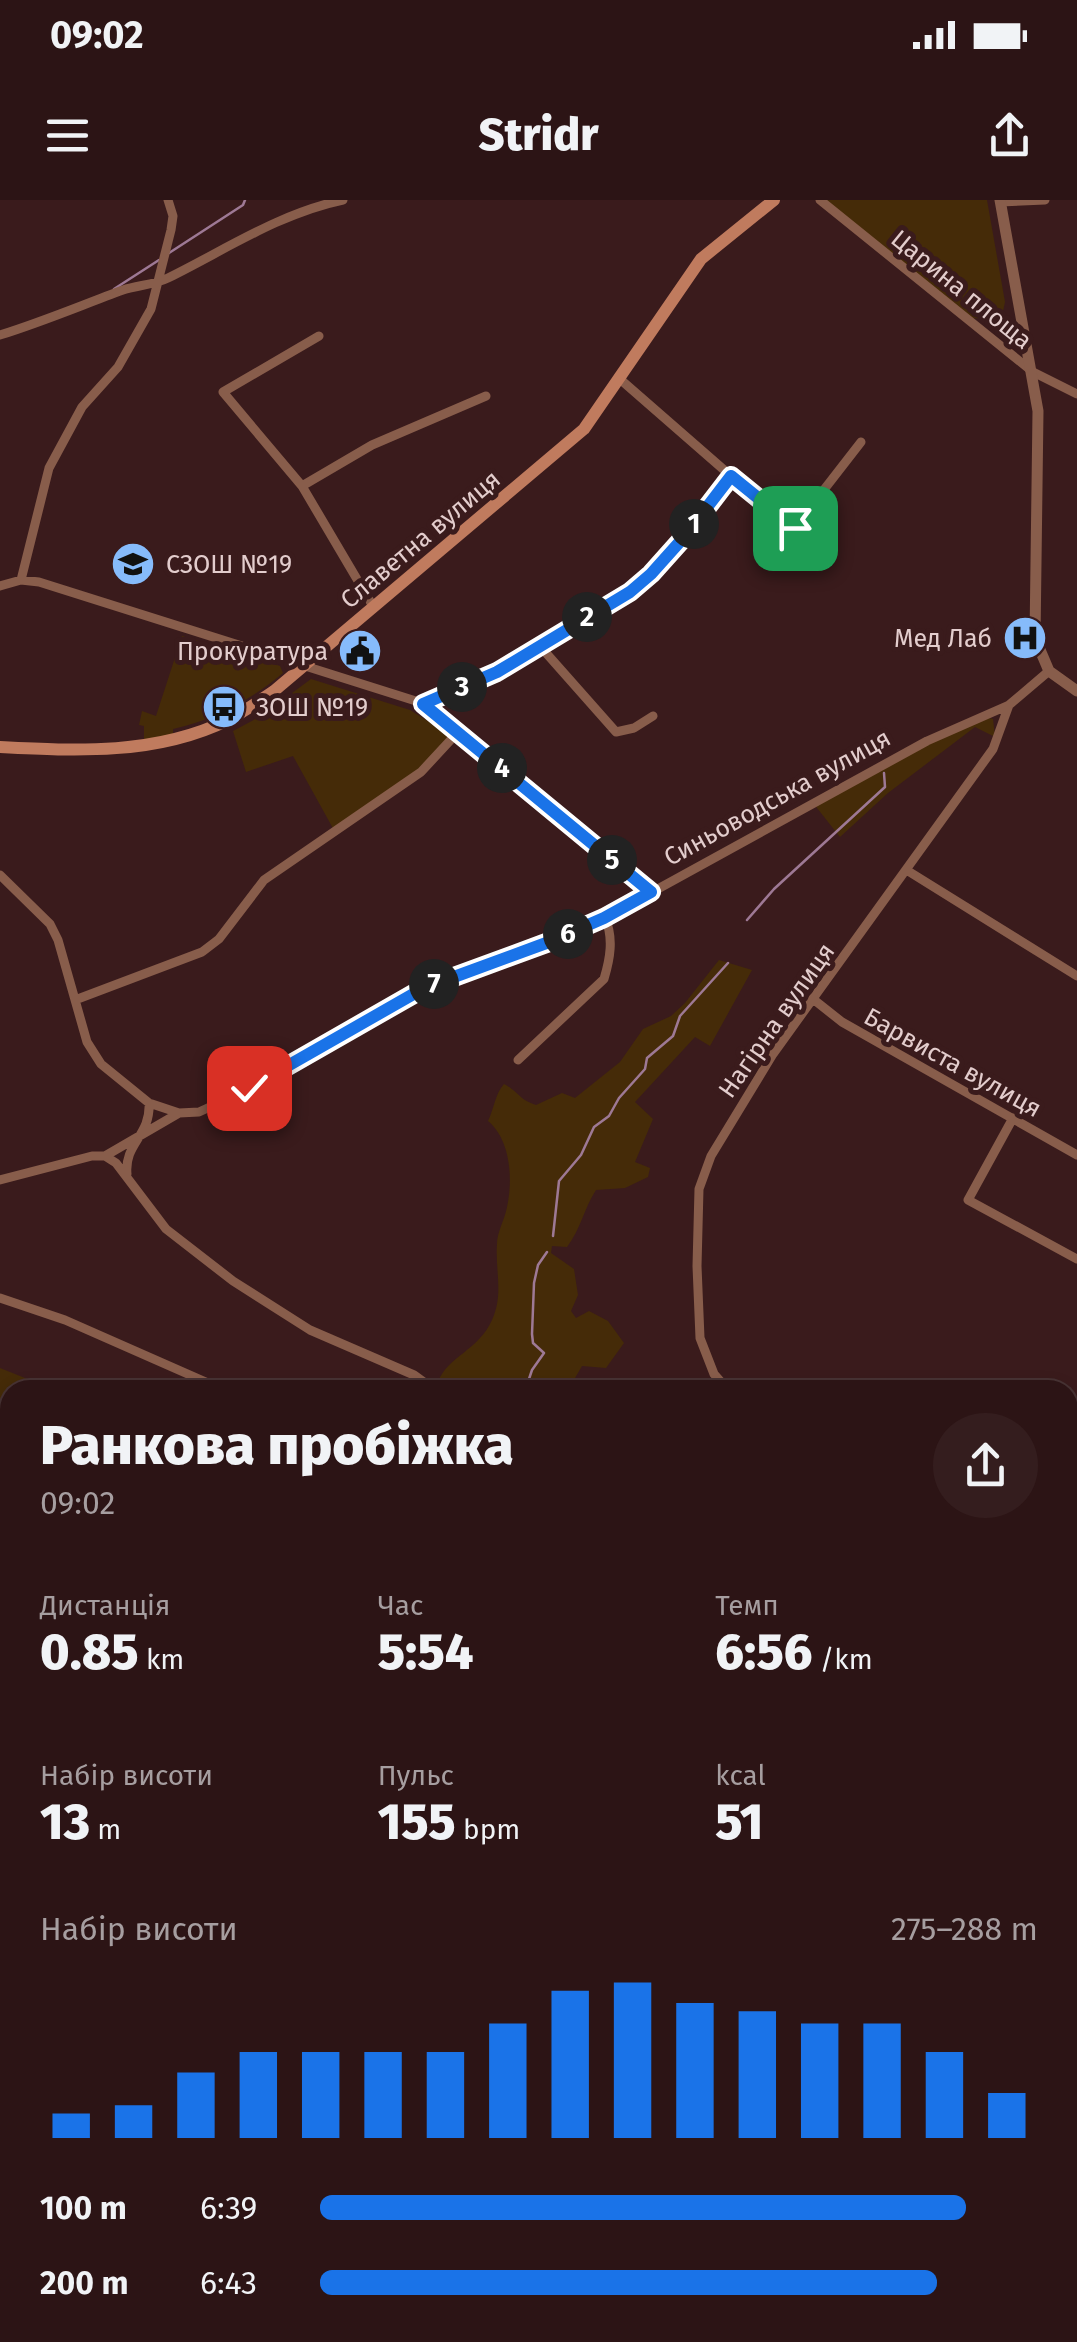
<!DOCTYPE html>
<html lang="uk">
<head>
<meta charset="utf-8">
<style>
  body { margin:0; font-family:"Fira Sans",sans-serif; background:#341d1e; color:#f1f3f6; height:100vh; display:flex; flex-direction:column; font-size:38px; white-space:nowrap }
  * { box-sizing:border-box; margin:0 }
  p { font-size:32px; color:#a69ea0 }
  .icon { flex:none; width:55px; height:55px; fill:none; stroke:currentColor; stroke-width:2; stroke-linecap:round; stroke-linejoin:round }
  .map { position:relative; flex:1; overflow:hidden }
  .side { position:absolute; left:0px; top:1180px; width:1078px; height:962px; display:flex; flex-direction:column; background:#2c1415; border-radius:30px 30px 0 0; box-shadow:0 5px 15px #0003,0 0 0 2px #483334 }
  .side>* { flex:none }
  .pin { position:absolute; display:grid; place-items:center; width:85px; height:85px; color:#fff; margin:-42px; border-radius:20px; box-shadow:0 5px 15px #0006 }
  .km { position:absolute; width:50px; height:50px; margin:-25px; border-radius:50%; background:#222; color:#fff; font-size:28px; line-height:50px; text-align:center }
  .round { display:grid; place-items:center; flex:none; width:105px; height:105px; border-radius:52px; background:#341d1e }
  .headline { display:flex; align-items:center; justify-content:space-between; height:170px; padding:0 40px }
  h1 { font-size:55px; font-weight:800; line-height:75px }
  .stats { display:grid; grid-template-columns:repeat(3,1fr); gap:15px; height:170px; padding:10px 40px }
  .stats div { display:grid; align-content:center }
  .stats b { font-size:50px; font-weight:800 }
  .stats small { font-size:28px; font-weight:400 }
  .stats p { font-size:28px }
  .chart { height:280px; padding:20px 40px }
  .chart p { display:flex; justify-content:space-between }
  .chart svg { width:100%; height:180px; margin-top:10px; stroke:#1a73e8; stroke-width:6 }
  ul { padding:0 40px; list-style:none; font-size:32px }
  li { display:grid; grid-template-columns:160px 120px 1fr; align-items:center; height:75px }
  li i { height:25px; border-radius:12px; background:#1a73e8 }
  .status { display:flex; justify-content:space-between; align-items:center; height:70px; padding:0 50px; background:#2c1415; direction:ltr }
  .status svg { height:28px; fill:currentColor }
  header { display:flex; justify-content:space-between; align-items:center; height:130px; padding:0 40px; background:#2c1415; font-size:45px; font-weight:800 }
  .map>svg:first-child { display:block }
</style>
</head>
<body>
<div class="status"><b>09:02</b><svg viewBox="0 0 49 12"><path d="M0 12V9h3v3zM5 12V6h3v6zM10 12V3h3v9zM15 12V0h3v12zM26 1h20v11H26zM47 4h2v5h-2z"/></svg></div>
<header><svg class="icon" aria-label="menu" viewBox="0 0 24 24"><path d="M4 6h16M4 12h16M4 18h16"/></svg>Stridr<svg class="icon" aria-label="share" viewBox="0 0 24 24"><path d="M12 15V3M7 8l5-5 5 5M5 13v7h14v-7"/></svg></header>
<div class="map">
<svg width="1077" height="2142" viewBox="0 0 1077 2142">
  <rect width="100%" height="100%" fill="#3a1b1c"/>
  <path fill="#452b08" d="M825,0H987L1005,102L1002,116L993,120L973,118Z
    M182,436L280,466L283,473C251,500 214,520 173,529V535L144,540V526L139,525L142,511L156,516Z
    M311,479L410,510L452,536L421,571L335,632L293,556L246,572L233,531L261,516Z
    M985,517L993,519L995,537L975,527L888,593L840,637L813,603L927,541Z
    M719,760L752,770L710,846L695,837L635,902L653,919L635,962L650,968L648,977L625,988L596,990C584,1008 581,1029 567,1047L552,1046L551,1053L574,1069L578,1095L571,1111L576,1118L589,1111L608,1121L624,1143L606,1168L582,1166L568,1190H428L425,1183L438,1182C447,1157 479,1150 492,1120C504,1094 495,1071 497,1044C497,1032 505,1019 507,1007C513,980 511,940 488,921C494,909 495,894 504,884C519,892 519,900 536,905L562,893L575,898L620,862L643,829L671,816L685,803Z
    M0,1168L55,1190H10V1282L0,1277Z
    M0,1520L10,1523V1598L3,1603L0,1601Z
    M1068,1616L1077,1624V1773L1068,1767Z
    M808,2132H1047L1050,2142H797Z
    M170,2133H672L661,2142H195L191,2137L178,2142Z"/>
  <path fill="#80557d" stroke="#9e7995" stroke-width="2.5" d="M0,1277L10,1282V1533L0,1529Z
    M1068,1753L1077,1759V2142H1050L1047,2133L1068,2132Z"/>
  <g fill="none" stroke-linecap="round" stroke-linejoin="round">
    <path stroke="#9e7995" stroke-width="2.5" d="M169,53L243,5L245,0
      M114,89L159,60
      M747,720L774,689L885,587L884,573
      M553,1036L559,981L581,955L594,927L609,916L619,898L645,869L647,858L673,836L680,816L728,763
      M528,1182L532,1170L544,1153L533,1143L532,1134L534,1083L538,1065L547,1052
      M520,1190L522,1188"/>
    <path stroke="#885d4b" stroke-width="9" d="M820,0L1033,172L1077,194
      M1000,2L1045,0
      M0,135C42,122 82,105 123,90C138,85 154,85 168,78C225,50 280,13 343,0
      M319,136L223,192L302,286L374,408
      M621,180L731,276
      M302,286L372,245L486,196
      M21,380L49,268L82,207L118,167L151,109L171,30L173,16L168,0
      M0,386L21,380L39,382L419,502L651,692
      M539,445L616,532L634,528L653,516
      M423,504L497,472L630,392L651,374L685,336L731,276L795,327L861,242
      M908,671L1077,776
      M0,675L50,724L58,740L87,842L101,864L149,903L179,913L199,912L249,889L424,787L605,718L927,541L1009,505L1049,471
      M813,799L842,822L1077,955
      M75,800L202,752L219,739L264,680L421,572L458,532
      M518,860L604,779C610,759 614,738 605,718
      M1013,918L968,1000L1077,1059
      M105,956L179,913
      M127,974C124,943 151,936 149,903
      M0,980L92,956H105L116,963L166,1029L233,1081L310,1130L414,1175L425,1183L428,1190
      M0,1098L65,1120L224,1190
      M728,1190L714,1174L700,1138L697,1066L699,989L711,956L773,854L993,549L1009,505
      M1068,1319H1077
      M797,2142L808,2132"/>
    <path stroke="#885d4b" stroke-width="11" d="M1000,0L1038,211L1035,438L1049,471L1077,491"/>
    <path stroke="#c07b5e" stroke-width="12" d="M0,547C77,551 157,555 228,520C244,512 259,501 274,491L584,229L701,59L774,0
      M0,1975L10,1987
      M137,2132L145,2142"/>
  </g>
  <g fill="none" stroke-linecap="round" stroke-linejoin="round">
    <g stroke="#fff" stroke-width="20">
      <path id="route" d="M249,888L424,788L549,742L604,718L651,692L423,504L497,472L630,392L651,374L685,336L731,276L795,328"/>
    </g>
    <use href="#route" stroke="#1a73e8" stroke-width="12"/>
  </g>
  <defs>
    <g id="school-disc" transform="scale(2.25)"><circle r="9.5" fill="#86bbfb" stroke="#3a1b1c"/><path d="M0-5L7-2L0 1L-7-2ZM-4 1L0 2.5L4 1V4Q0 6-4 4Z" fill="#111"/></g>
    <g id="hospital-disc" transform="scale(2.25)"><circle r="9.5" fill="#86bbfb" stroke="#3a1b1c"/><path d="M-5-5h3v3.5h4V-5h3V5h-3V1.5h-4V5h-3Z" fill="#111"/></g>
    <g id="civic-disc" transform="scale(2.25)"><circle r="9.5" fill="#86bbfb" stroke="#3a1b1c"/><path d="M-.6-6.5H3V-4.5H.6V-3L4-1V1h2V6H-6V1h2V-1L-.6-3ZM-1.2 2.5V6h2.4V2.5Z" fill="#111"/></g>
    <g id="bus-disc" transform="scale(2.25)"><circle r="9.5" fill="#86bbfb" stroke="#3a1b1c"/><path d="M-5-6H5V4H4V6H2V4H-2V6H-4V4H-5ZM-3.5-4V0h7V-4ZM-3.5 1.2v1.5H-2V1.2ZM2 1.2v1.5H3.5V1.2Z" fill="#111"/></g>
  </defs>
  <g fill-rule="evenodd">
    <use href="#school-disc" x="133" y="364"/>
    <use href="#hospital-disc" x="1025" y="438"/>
    <use href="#civic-disc" x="360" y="451"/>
    <use href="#bus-disc" x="224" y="507"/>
  </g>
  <g text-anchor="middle" stroke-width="10" stroke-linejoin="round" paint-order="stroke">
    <g font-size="25" fill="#e3cdcd" stroke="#3a1b1c">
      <text transform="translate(962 89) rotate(39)" y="9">Царина площа</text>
      <text transform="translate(420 339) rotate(-40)" y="9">Славетна вулиця</text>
      <text transform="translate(777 597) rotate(-29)" y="9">Синьоводська вулиця</text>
      <text transform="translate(776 820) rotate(-55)" y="9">Нагірна вулиця</text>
      <text transform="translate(953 862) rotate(29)" y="9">Барвиста вулиця</text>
    </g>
    <g font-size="25" fill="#e3cdcd" stroke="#3a1b1c" text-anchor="start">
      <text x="166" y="373">СЗОШ №19</text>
      <text x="992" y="447" text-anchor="end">Мед Лаб</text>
      <text x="328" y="460" text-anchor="end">Прокуратура</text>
      <text x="256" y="516">ЗОШ №19</text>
    </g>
  </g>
</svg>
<div class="pin" style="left:795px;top:328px;background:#1e9e55"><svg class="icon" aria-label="arrive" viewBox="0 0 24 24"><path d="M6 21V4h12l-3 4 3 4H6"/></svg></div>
<div class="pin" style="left:249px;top:888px;background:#d93025"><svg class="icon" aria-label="check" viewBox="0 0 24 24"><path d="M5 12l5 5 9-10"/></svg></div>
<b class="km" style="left:694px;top:324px">1</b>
<b class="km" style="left:587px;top:417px">2</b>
<b class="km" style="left:462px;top:487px">3</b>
<b class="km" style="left:502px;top:568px">4</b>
<b class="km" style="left:612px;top:660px">5</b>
<b class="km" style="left:568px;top:734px">6</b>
<b class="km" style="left:434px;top:784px">7</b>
<section class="side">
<div class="headline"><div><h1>Ранкова пробіжка</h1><p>09:02</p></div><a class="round"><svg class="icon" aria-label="share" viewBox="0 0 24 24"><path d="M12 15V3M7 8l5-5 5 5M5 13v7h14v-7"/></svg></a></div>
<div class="stats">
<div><p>Дистанція</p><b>0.85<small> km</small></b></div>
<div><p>Час</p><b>5:54</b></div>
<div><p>Темп</p><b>6:56<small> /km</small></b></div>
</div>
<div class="stats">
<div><p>Набір висоти</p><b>13<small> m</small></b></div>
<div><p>Пульс</p><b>155<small> bpm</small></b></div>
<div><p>kcal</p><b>51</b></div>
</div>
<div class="chart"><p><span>Набір висоти</span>275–288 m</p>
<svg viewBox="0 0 160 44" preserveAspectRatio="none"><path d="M5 44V38M15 44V36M25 44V28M35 44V23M45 44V23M55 44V23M65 44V23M75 44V16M85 44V8M95 44V6M105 44V11M115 44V13M125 44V16M135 44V16M145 44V23M155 44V33"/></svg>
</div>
<ul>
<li><b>100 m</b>6:39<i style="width:90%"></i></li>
<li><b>200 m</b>6:43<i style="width:86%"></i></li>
</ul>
</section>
</div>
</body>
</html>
